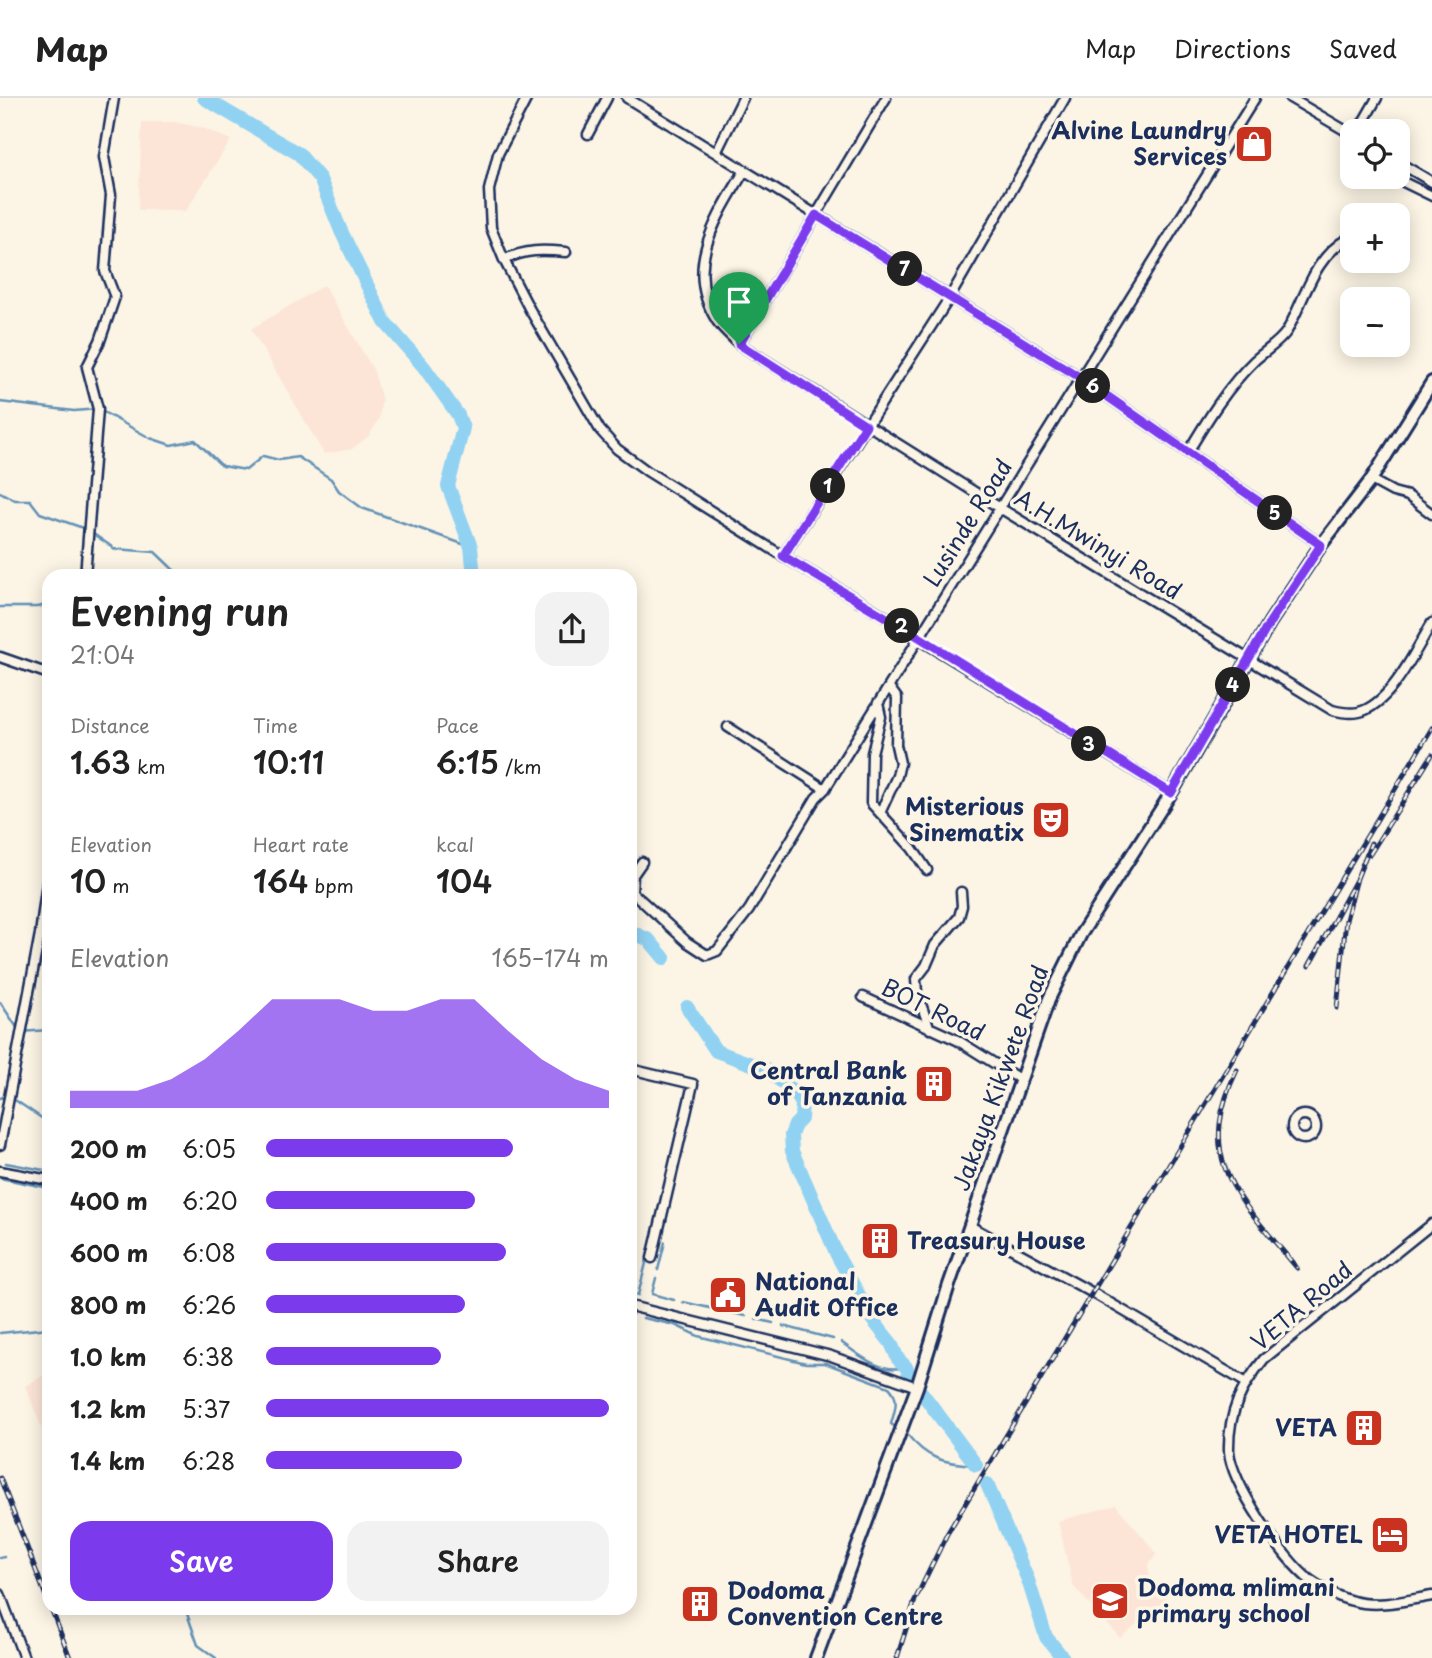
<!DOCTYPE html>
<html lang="en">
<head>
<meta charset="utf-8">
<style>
  body { margin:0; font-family:"Playpen Sans",sans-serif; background:#f2f2f2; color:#222; height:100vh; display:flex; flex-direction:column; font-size:26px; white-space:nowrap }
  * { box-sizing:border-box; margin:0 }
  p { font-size:23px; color:#767676 }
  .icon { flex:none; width:38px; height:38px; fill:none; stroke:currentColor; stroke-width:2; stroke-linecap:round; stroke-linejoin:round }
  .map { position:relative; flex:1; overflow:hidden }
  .sheet { position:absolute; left:42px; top:471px; width:595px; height:1046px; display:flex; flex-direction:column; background:#fff; border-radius:21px; box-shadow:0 4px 18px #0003 }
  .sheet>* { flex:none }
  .controls { position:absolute; left:1340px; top:21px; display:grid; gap:14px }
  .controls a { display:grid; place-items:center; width:70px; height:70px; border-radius:14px; background:#fff; box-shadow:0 4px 18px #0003; font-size:35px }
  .pin { position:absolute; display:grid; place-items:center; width:60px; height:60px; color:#fff; margin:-72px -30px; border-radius:50% 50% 50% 0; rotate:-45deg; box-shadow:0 0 7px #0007 }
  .pin .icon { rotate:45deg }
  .km { position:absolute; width:35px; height:35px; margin:-18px; border-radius:50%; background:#222; color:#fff; font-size:19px; line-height:35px; text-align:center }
  .round { display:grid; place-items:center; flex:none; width:74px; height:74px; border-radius:21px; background:#f2f2f2 }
  .summary { display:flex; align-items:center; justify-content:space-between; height:119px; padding:0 28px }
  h1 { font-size:38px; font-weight:600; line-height:52px }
  .figures { display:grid; grid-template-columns:repeat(3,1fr); gap:10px; height:119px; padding:7px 28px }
  .figures div { display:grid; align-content:center }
  .figures b { font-size:30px; font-weight:600 }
  .figures small { font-size:19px; font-weight:400 }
  .figures p { font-size:19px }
  .chart { height:196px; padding:14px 28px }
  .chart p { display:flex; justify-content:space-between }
  .chart svg { width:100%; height:126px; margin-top:7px; fill:#7c3aed; opacity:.7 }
  .action { display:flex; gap:14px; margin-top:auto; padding:14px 28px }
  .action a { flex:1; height:80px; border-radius:21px; background:#7c3aed; color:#fff; font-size:28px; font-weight:600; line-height:80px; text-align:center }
  .action a+a { background:#f2f2f2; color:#222 }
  ul { padding:0 28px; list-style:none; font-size:23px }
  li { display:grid; grid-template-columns:112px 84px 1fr; align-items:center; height:52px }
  li i { height:18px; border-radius:9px; background:#7c3aed }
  header { display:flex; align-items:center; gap:42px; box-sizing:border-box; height:98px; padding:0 35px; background:#fff; border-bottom:2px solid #e0e0e0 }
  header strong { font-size:33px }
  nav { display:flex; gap:38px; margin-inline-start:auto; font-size:24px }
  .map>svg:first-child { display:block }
</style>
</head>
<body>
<header>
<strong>Map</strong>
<nav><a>Map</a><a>Directions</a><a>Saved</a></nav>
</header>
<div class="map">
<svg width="1432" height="1560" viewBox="0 0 1432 1560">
  <rect width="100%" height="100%" fill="#fcf5e5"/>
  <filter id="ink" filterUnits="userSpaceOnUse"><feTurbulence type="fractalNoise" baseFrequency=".0143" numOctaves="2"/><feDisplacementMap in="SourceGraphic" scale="14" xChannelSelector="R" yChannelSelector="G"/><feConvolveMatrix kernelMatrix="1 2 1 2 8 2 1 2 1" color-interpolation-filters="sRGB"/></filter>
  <g filter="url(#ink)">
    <path fill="#fce5d7" d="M142,24H175L203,30L231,42L186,113L138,112Z
      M324,187L374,273L382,302L379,321L369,338L352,351L324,356L251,231Z
      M49,1274V1348L25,1288Z
      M1116,1407L1154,1452L1156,1457L1148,1468L1151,1482L1167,1501L1120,1540L1073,1488L1058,1423Z"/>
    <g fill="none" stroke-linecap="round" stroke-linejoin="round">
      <path stroke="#6291b7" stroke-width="2.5" d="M0,304L74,313L98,311L150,340L171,347L195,342L222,368L246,372L263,358L279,362L298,359L331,381L339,393L362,410L471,449
        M0,394L15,402H30L40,415L86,431
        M92,435L115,451L155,454L180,478
        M0,509H38L49,506
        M0,904L20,934L49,932
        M0,1000L9,998L49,1025
        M6,1065L49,1073
        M0,1080L49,1090
        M658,1172L665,1144
        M656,1180L652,1196L674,1202
        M630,1197H638
        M638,1197L652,1141
        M683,1204L746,1218
        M630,1216L632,1217
        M643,1220L675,1227L698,1238L806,1265H825L889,1289C900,1300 895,1312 891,1326L894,1328
        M756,1221L773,1225
        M783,1228L833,1241
        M0,1235L49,1230
        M841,1244C860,1258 881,1276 906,1269
        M906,1335C927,1361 942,1365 976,1367
        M0,1460L4,1459
        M185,1510L198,1547L216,1560"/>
      <path stroke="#91d2f2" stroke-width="14" d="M204,0L299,56L320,81L341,133L385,224L424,269L458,317L463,330L448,388L471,449L474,478
        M630,833L649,842L664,860
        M687,909L716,953L765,971L795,994L802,1006L801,1021L795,1027L791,1037L792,1053L837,1157L872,1221L891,1245L898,1261L906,1269L910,1278
        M922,1295L976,1367
        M987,1386L1028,1482L1046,1539L1063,1560"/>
      <g stroke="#1b2f5e" stroke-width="13">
        <path id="minor" d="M527,0L498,56L489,92L491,130L504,162L530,212L600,332L617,351L647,373L783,458L920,539
          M627,0L1081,280L1321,447
          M1290,0L1353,37
          M1358,33L1377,0
          M588,36L607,0
          M716,55L743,0
          M1398,64L1432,84
          M745,72C717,119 682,169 717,223C723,231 732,239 739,246L1000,410L1332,612C1340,614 1350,616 1359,614C1391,606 1416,551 1432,525
          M1393,79L1432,98
          M504,162C525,151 543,152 566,154
          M739,246L886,0
          M1188,354C1207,322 1228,288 1255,262C1266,252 1279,245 1287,233C1306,199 1313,159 1349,140
          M1371,382L1393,394L1408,398L1432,416
          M783,458L950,199L1065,0
          M85,478L98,311L87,269L100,243L115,199L105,173L111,97L104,59L114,0
          M919,541L1171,695
          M0,559L49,576
          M878,605L881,619L872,655L871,705L912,750L927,772
          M728,629L825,691
          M880,715L897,678L900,665L896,647L897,600L889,589
          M642,764L633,777L632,794L687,844L707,857L717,853L749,812L816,700L825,691L1255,0
          M863,899L957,942L1021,982
          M930,931L917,895L916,881L926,868L935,847L959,819L962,808L961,794
          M630,971L693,986L652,1160
          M1292 1029a12 12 0 1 1 24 0a12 12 0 1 1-24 0Z
          M0,1047L40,836L49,770
          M0,1073L49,1082
          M1432,1126L1264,1261C1241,1289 1228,1315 1229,1353C1231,1385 1284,1463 1310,1482C1321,1490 1339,1500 1353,1503C1378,1510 1407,1502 1432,1498
          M970,1128L1093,1195L1245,1284
          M630,1208L831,1258L917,1289
          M0,1496L24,1560"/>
      </g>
      <g stroke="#1b2f5e" stroke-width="16">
        <path id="major" d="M816,1560L917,1289L948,1190L1049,901L1081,836L1175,689L1270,524L1321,447L1371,382L1432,284"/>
      </g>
      <use href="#minor" stroke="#fcf5e5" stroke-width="8"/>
      <use href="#major" stroke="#fcf5e5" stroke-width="10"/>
      <g stroke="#1b2f5e" stroke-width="5">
        <path id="rail" d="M1370,756L1432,657
          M1357,780L1371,745
          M1309,868L1357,780L1346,822L1337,910
          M1237,972C1192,1065 1241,1101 1297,1170
          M0,1380L49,1506
          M51,1510L70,1560
          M897,1560L915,1502L947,1436L1432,630"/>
      </g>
      <use href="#rail" stroke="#fcf5e5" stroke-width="2.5" stroke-dasharray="8" stroke-linecap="butt"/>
    </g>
  </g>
  <g fill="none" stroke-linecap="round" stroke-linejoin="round" filter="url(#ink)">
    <g stroke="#fff" stroke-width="14">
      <path id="route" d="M816,117L1081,280L1321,447L1270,524L1171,695L919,539L783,458L866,327L739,246Z"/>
    </g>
    <use href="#route" stroke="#7c3aed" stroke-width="9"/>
  </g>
  <defs>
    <g id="shop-square" transform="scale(2.0125)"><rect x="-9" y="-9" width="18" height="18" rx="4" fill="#c8321e" stroke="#fcf5e5"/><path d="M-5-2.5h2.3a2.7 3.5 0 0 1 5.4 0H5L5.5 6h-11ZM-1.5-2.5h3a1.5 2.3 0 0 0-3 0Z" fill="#fff"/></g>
    <g id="theatre-square" transform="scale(2.0125)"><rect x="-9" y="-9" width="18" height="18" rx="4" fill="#c8321e" stroke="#fcf5e5"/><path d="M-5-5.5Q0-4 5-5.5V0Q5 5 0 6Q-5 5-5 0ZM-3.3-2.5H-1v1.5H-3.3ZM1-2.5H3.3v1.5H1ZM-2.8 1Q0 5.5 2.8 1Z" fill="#fff"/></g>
    <g id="building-square" transform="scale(2.0125)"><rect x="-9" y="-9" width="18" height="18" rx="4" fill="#c8321e" stroke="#fcf5e5"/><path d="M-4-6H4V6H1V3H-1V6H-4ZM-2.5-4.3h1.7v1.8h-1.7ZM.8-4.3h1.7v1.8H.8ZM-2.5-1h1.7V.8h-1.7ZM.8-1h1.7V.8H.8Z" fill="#fff"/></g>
    <g id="civic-square" transform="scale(2.0125)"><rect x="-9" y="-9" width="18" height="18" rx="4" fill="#c8321e" stroke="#fcf5e5"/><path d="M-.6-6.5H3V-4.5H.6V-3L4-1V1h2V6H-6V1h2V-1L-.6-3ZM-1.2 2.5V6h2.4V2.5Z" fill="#fff"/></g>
    <g id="hotel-square" transform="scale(2.0125)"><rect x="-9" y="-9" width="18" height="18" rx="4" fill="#c8321e" stroke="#fcf5e5"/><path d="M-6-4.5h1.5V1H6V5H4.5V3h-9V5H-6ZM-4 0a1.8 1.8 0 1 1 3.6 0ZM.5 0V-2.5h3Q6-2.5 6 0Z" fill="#fff"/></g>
    <g id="school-square" transform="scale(2.0125)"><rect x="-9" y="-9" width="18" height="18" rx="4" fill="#c8321e" stroke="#fcf5e5"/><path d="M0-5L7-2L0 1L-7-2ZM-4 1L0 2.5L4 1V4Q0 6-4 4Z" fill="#fff"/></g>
  </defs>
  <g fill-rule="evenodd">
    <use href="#shop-square" x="1254" y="46"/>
    <use href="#theatre-square" x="1051" y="722"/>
    <use href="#building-square" x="934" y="986"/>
    <use href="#building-square" x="880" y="1143"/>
    <use href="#civic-square" x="728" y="1197"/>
    <use href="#building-square" x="1364" y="1330"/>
    <use href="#hotel-square" x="1390" y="1437"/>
    <use href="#school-square" x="1110" y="1503"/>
    <use href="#building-square" x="700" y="1506"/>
  </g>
  <g text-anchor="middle" stroke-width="7" stroke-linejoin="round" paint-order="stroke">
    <g font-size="23" font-weight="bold" fill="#1b2f5e" stroke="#fcf5e5" text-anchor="end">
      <text x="1227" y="41">Alvine Laundry<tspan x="1227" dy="26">Services</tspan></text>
      <text x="1024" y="717">Misterious<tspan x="1024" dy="26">Sinematix</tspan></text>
      <text x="907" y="981">Central Bank<tspan x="907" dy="26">of Tanzania</tspan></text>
      <text x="907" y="1151" text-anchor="start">Treasury House</text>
      <text x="755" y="1192" text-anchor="start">National<tspan x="755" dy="26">Audit Office</tspan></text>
      <text x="1337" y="1338">VETA</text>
      <text x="1363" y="1445">VETA HOTEL</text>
      <text x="1137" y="1498" text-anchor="start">Dodoma mlimani<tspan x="1137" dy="26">primary school</tspan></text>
      <text x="727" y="1501" text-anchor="start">Dodoma<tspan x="727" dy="26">Convention Centre</tspan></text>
    </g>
    <g font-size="23" fill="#1b2f5e" stroke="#fcf5e5">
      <text transform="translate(968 425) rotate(-58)" y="8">Lusinde Road</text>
      <text transform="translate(1098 447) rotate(31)" y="8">A.H.Mwinyi Road</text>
      <text transform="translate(933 912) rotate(26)" y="8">BOT Road</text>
      <text transform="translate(1001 980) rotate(-70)" y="8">Jakaya Kikwete Road</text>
      <text transform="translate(1302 1208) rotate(-40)" y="8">VETA Road</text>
    </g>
  </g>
</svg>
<div class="controls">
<a><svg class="icon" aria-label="locate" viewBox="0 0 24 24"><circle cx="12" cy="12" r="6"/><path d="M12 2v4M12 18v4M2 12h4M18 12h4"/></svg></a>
<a>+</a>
<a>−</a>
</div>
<div class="pin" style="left:739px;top:246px;background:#1e9e55"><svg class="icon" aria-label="arrive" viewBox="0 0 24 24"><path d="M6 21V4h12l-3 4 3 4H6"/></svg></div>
<b class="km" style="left:828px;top:388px">1</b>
<b class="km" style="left:902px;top:528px">2</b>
<b class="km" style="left:1089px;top:646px">3</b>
<b class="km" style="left:1233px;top:587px">4</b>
<b class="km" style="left:1275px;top:415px">5</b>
<b class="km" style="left:1093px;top:288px">6</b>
<b class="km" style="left:905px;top:171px">7</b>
<section class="sheet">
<div class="summary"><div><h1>Evening run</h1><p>21:04</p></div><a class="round"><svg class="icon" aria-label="share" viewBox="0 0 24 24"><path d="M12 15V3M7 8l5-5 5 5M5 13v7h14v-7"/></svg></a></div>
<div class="figures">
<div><p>Distance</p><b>1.63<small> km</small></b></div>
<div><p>Time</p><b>10:11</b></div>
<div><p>Pace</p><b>6:15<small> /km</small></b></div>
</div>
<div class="figures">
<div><p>Elevation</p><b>10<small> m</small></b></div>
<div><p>Heart rate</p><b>164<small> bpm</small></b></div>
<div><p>kcal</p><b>104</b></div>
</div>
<div class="chart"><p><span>Elevation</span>165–174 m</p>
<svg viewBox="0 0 160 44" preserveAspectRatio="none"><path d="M0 44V38L10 38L20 38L30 34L40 27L50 17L60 6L70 6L80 6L90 10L100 10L110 6L120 6L130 17L140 27L150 34L160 38V44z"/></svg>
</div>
<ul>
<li><b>200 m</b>6:05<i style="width:72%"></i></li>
<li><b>400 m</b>6:20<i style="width:61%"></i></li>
<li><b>600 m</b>6:08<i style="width:70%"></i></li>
<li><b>800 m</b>6:26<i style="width:58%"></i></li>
<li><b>1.0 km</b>6:38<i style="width:51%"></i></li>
<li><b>1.2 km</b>5:37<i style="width:100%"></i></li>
<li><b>1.4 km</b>6:28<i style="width:57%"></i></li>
</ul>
<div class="action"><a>Save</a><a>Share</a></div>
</section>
</div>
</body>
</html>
